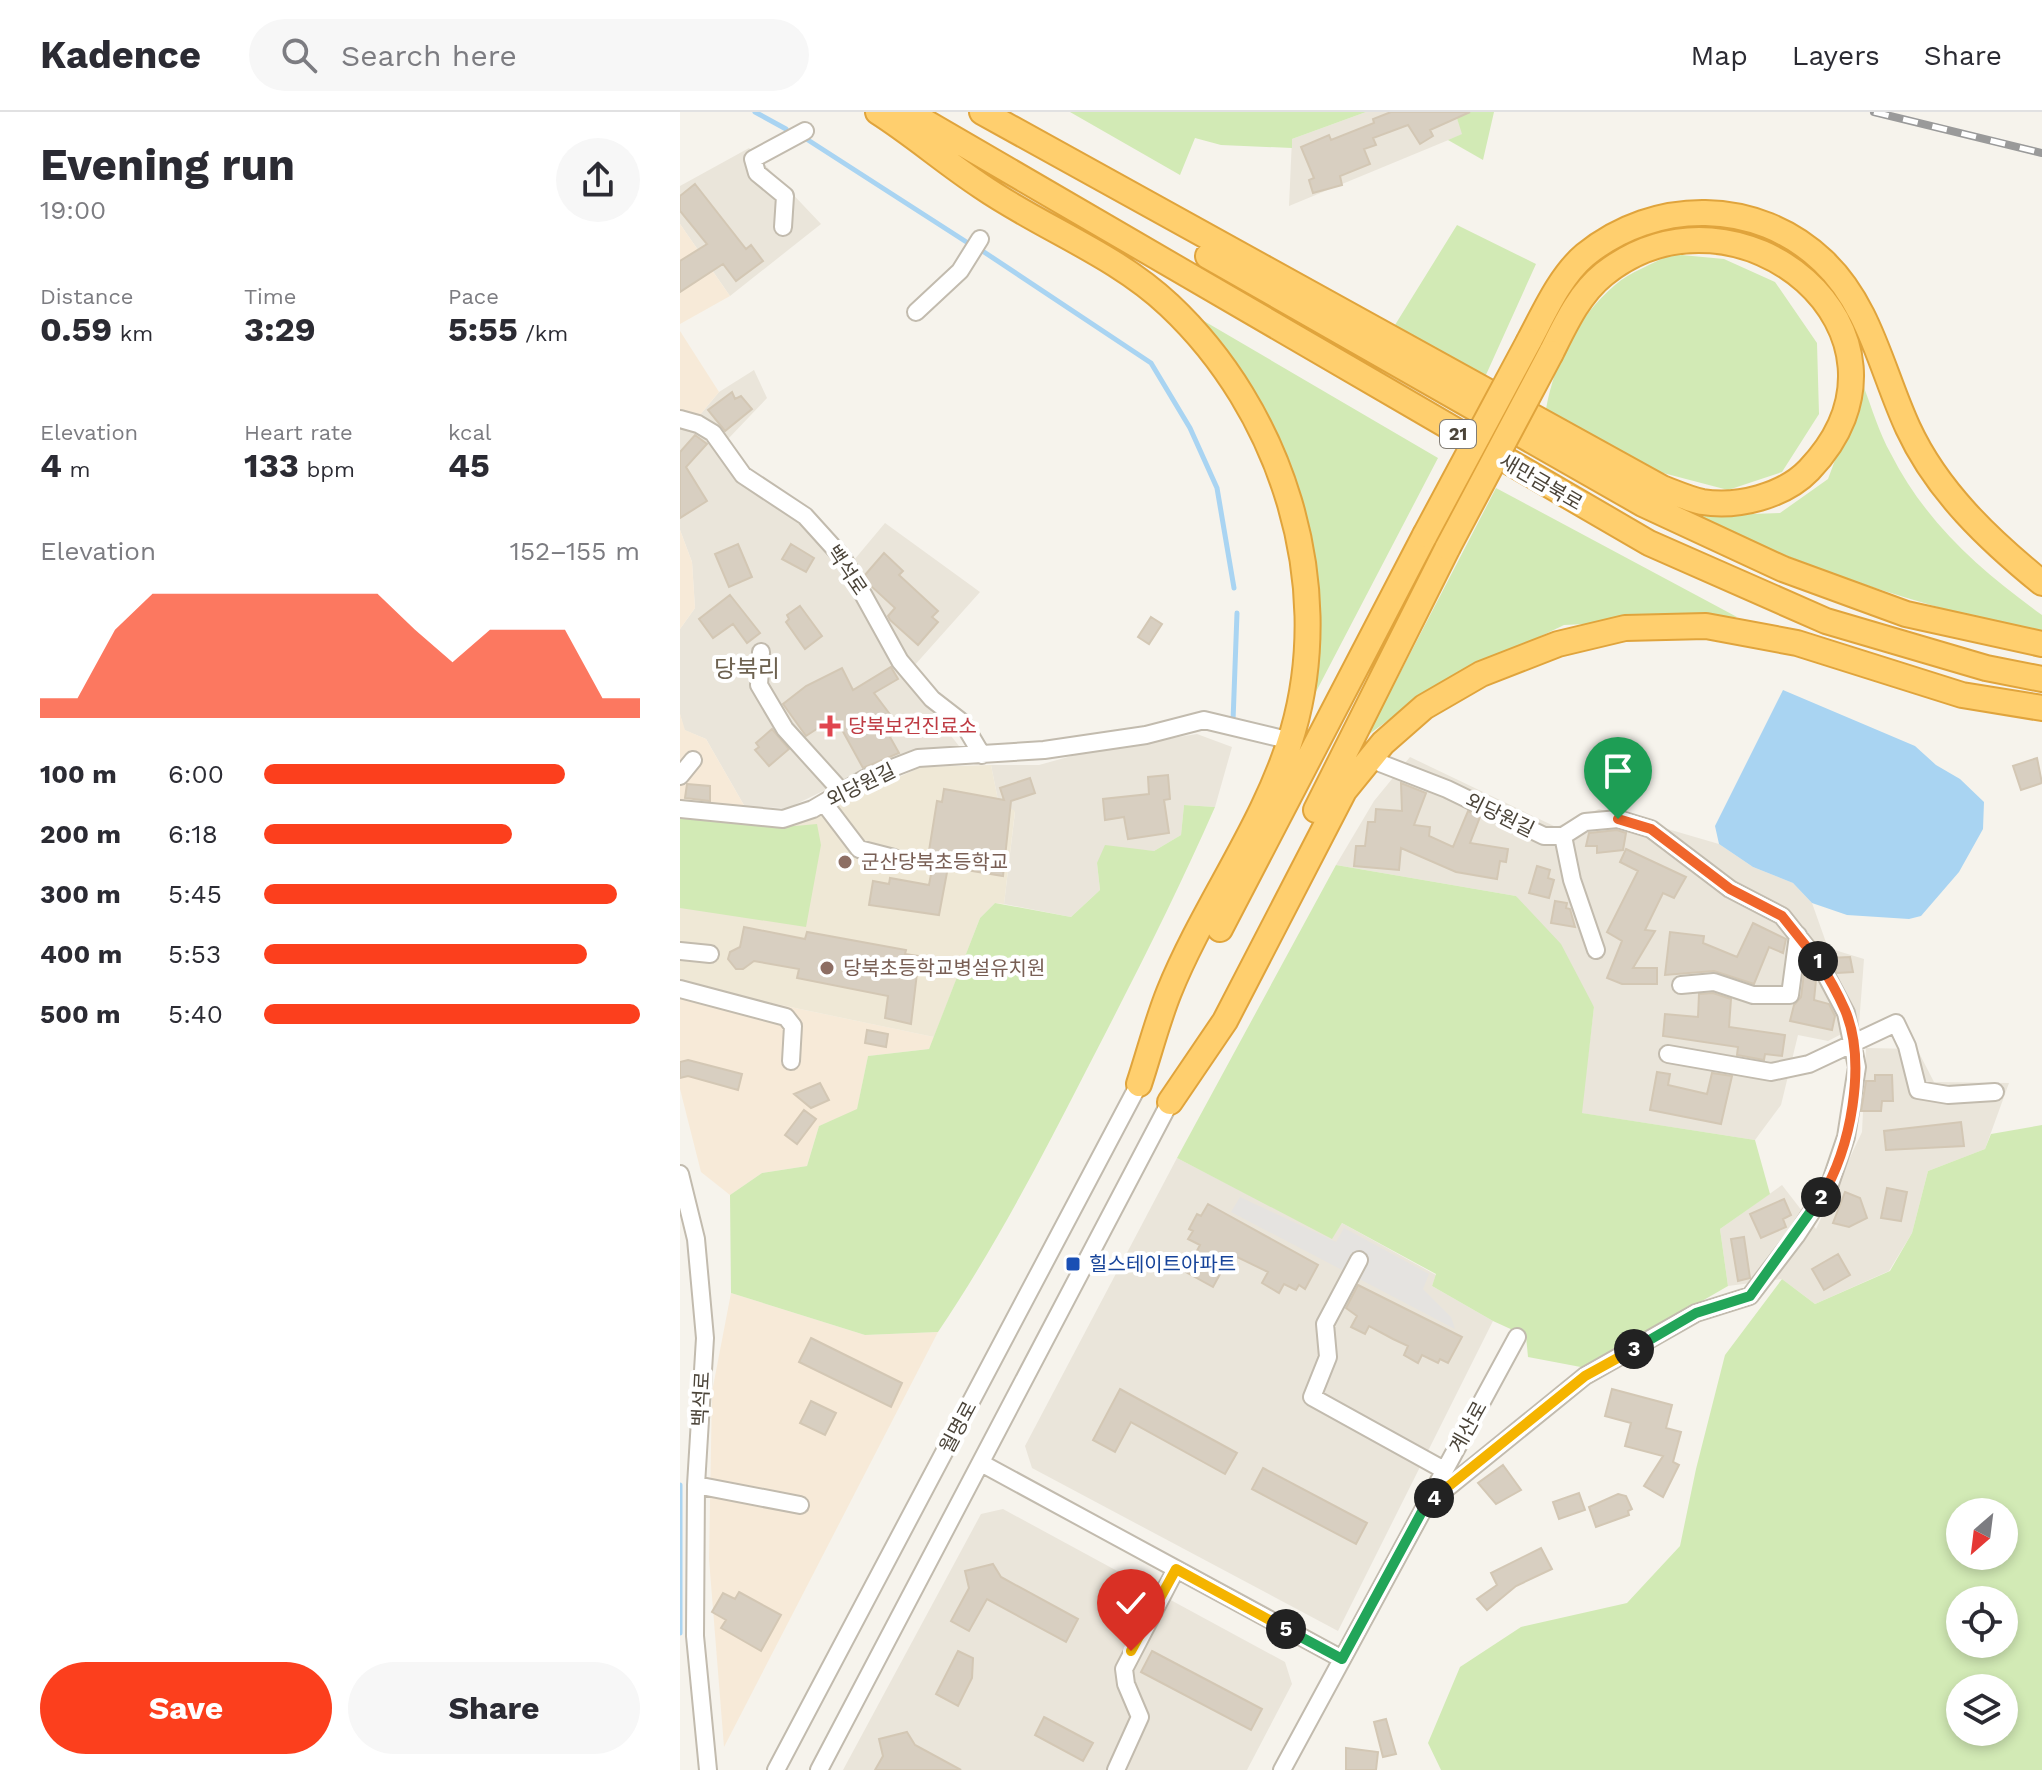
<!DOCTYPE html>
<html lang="en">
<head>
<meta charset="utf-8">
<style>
  body { margin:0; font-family:"Work Sans","Noto Sans KR",sans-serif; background:#f7f7f7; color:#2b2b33; height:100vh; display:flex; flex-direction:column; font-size:30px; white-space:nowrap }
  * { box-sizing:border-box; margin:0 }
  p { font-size:26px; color:#7c7c81 }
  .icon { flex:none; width:44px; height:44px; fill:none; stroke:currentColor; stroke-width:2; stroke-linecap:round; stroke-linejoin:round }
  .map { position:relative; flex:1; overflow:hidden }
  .side { display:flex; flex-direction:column; background:#fff; width:680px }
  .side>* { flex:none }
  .needle { width:52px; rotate:208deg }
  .buttons { position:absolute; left:1266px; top:1386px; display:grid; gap:16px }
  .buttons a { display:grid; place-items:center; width:72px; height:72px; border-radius:50%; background:#fff; box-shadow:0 4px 12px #0003; font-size:40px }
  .pin { position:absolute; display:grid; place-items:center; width:68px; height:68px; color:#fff; margin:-82px -34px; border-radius:50% 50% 50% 0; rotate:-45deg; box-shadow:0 0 8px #0007 }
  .pin .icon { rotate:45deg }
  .km { position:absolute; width:40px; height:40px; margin:-20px; border-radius:50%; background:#222; color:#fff; font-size:22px; line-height:40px; text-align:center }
  .round { display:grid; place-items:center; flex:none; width:84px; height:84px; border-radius:42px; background:#f7f7f7 }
  .head { display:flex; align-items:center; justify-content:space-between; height:136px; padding:0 40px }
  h1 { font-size:44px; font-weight:700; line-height:60px }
  .stats { display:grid; grid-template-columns:repeat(3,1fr); gap:12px; height:136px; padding:8px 40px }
  .stats div { display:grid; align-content:center }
  .stats b { font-size:34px; font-weight:700 }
  .stats small { font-size:22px; font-weight:400 }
  .stats p { font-size:22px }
  .chart { height:224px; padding:16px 40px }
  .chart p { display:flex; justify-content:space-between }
  .chart svg { width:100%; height:144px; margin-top:8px; fill:#fc3f1d; opacity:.7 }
  .button { display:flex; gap:16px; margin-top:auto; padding:16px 40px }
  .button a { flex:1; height:92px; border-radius:48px; background:#fc3f1d; color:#fff; font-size:32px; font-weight:700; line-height:92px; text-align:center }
  .button a+a { background:#f7f7f7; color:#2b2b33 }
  ul { padding:0 40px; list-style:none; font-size:26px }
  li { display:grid; grid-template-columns:128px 96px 1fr; align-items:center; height:60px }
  li i { height:20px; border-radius:10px; background:#fc3f1d }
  header { display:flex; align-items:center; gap:48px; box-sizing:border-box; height:112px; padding:0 40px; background:#fff; border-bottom:2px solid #e1e1e2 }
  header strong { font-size:38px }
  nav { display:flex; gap:44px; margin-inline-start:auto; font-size:28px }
  .search { width:560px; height:72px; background:#f7f7f7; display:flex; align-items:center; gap:20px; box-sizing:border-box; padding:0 28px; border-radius:44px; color:#7c7c81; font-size:30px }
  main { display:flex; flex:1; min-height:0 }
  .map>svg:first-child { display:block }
</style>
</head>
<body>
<header>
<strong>Kadence</strong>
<div class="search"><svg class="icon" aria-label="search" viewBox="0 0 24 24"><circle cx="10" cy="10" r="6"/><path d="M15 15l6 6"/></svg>Search here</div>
<nav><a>Map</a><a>Layers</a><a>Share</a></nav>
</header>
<main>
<section class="side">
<div class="head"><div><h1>Evening run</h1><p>19:00</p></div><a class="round"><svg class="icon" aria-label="share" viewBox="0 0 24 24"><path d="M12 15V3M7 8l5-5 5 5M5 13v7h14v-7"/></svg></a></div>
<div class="stats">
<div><p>Distance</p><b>0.59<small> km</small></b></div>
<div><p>Time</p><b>3:29</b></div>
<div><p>Pace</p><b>5:55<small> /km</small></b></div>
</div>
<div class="stats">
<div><p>Elevation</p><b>4<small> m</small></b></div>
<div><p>Heart rate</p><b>133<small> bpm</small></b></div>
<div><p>kcal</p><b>45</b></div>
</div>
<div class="chart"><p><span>Elevation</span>152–155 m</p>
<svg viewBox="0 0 160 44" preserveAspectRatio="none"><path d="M0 44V38L10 38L20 17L30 6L40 6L50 6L60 6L70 6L80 6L90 6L100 17L110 27L120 17L130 17L140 17L150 38L160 38V44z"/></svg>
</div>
<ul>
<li><b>100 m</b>6:00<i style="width:80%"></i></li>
<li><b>200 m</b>6:18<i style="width:66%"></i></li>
<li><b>300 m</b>5:45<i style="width:94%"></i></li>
<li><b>400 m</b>5:53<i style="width:86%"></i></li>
<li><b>500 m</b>5:40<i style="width:100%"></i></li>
</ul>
<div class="button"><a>Save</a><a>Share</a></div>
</section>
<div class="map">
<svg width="1362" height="1658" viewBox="0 0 1362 1658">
  <rect width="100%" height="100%" fill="#f6f3ec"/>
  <path fill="#eae5da" d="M686,0H775L783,22L609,94L612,27Z
    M69,36L141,112L50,184L0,112V74Z
    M74,258L87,286L48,327L65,354L174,448L205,411L300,480L225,564L282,638L172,665L108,696L65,695L26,627L4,618L0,602V517L15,496L12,450L0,418V314L10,315L39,280Z
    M517,622L552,635L535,695L504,693L501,723L474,739L458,738L417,751L420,778L391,805L324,792L335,700L318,688L311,653H359L406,640Z
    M730,645L876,715L919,697L1039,732L1073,755L1113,771L1132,791L1148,836L1184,847L1179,913L1148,929L1118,923L1101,993L1075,1028L901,1001L914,895L836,784L656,753L694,689Z
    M1186,936L1237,937L1254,970L1329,971L1305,1037L1248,1059L1232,1121L1209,1159L1135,1192L1102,1167L1048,1174L1040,1117L1102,1073L1136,1117L1182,1020Z
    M497,1046L652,1126L662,1111L756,1163L752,1174L813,1209L658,1519L352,1356L345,1334Z
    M323,1397L605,1550L612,1572L567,1658H163L301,1402Z"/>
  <path fill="#f7ead8" d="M0,112L50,184L0,212Z
    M0,219L39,280L10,315L0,314Z
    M0,418L12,450L15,496L0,517Z
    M0,602L5,618L26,627L65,695L0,690Z
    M0,872L254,925L249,937L188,944L177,998L139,1014L127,1054L82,1061L50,1083L21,1060L0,977Z
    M51,1181L185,1223L258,1220L44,1635L29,1447L32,1280Z"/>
  <path fill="#efe8d6" d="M311,653L318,688L335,699L324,792L315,791L300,806L254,925L0,872V701H140L241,655Z"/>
  <path fill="#d2eab5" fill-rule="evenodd" d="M390,0H686L612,27V36L541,33L515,26L500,63Z
    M775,0H814L803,48L768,28L782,22Z
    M777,113L856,152L805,265L715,213Z
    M991,142L1044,147L1095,170L1137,231L1139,302L1102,360L1048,378L964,356L866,297C875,248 897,206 935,173C950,160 973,152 991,142Z
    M512,202L758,346L627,597L609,356Z
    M1183,273C1192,296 1199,321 1211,342C1246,411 1301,459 1362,503V521C1241,495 1127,457 1016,404L1100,401L1148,367Z
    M816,376L1057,505L884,513L751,577L688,623Z
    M504,693L535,695C496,784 452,870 407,957C361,1047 314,1137 258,1220L185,1223L51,1181L50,1083L82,1061L127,1054L139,1014L177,997L188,944L249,937L300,806L315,791L391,805L420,778L417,751L425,733L474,739L501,723Z
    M0,705L115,714L137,712L141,733L126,815L0,796Z
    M656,753L836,784L881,832L914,895L902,1001L1075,1028L1090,1082L1040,1117L1048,1174L906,1256L848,1245L846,1224L813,1209L752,1174L756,1162L662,1111L652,1127L497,1046Z
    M1362,1013V1658H761L748,1631L780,1555L841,1515L947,1491L1000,1434L1016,1357L1045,1243L1102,1167L1135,1192L1210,1159L1232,1121L1248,1059L1305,1037L1311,1022ZM1280,1400H1324V1444H1280ZM1280,1488H1324V1532H1280ZM1280,1576H1324V1620H1280Z"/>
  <path fill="#e5e3e0" d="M560,1085L656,1130L664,1116L749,1162L743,1177L771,1205L775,1217L551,1100Z"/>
  <path fill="#a9d4f2" d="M1103,578L1235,634L1256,653L1280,667L1304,690L1303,717L1279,760L1241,804L1229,807L1167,803L1132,791L1113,771L1073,755L1039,732L1035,714Z"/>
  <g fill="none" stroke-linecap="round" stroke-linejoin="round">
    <path stroke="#a9d4f2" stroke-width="5" d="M75,0L106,17
      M128,28L288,131
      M304,140L471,251L510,316L537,376L554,476
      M553,609L557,501
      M0,1373V1521"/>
  </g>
  <path fill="#d8cfc1" stroke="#d3c7b4" stroke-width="2" d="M711,0H790L750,18L753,24L740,32L728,13L693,26L696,33L684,37L690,52L660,64L662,73L633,81L629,68L634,66L621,35L649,23L651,28L694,11L693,7Z
    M15,72L66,137L71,133L83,149L56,169L43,152L0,180V149L27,132L0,99V84Z
    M52,280L55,287L61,284L72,297L45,319L28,298Z
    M15,323L27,332L6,355L27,389L0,406V340Z
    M58,432L72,465L49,475L35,442Z
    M111,432L134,446L126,460L102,447Z
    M204,441L223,459L219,463L258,499L252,505L258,510L238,533L210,508L208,504L215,496L191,474L185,463Z
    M50,483L80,521L67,531L53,512L33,526L19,507Z
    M120,494L142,524L125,537L106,510L109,507L107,503Z
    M471,505L482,512L469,532L458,525Z
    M211,555L218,567L194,581L221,617L210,625L219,641L183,656L155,605L126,624L103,592L126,574L162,556L173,578Z
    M92,617L109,637L89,654L75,638L79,635L76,631Z
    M1357,646L1362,671L1341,678L1333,654Z
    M488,663L490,687L484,688L489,721L448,727L444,705L425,708L423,687L469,682L468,665Z
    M350,666L355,681L331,689L323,764L268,755L259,803L189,793L193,769L209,772L210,766L249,773L254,746L248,745L257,689L262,690L264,677L324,688L320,676Z
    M721,671L746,681L734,713L750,715L749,724L773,735L788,699L800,705L790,731L828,737L826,750L820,749L817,767L776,760L721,736L719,758L674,754L676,734H685L688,710H695L696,697L722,699Z
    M7,672L30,674V689L5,686Z
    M937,718L946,721L943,738L917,741V734H906L909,721Z
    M946,737L1006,765L994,786L983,781L965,818L975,819L953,856H977V872H942L927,866L942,829L927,820L958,759L940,750Z
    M857,754L870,758L868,766L874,768L869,786L849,781Z
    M875,789L887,791L886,796L890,797L895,815L871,811Z
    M1073,811L1106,827L1103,841L1089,835L1074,872L1034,859L985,863L990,820L1024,824L1023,831L1057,845Z
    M64,815L125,827L127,820L226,838L225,842L239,844L231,912L205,906L208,884L117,866L119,857L74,849L63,857H56L48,847L50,840L60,835Z
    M1170,845L1173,860L1157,861L1149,846Z
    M1124,861L1133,862L1136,868L1134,888L1149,892L1155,904L1152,918L1110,909L1114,893L1121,885Z
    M1033,881L1051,887L1049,915L1105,923L1102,944L1085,942L1084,948L1057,943L1058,935L983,924L985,902L1018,905L1019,882Z
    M187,918L208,922L206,935L185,931Z
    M8,948L62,962L58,978L8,964L0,966V950Z
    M977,960L990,962L988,973L1027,982L1032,961L1052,964L1041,1012L970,998Z
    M1195,963H1212L1213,989H1202L1201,999H1181L1186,969H1195Z
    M140,971L149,988L131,996L114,982Z
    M124,998L136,1007L117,1032L105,1023Z
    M1281,1010L1284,1034L1206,1038L1204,1019Z
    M1207,1076L1227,1080L1221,1109L1201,1106Z
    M1165,1080L1180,1086L1187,1106L1169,1115L1153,1111Z
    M1104,1087L1111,1103L1103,1107L1106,1115L1081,1126L1070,1102Z
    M528,1092L638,1153L625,1177L619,1173L616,1178L604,1172L599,1181L582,1171L588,1160L551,1142L533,1175L506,1160L520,1133L508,1127L513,1119L509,1117L517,1102L521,1104Z
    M1064,1125L1070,1166L1058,1169L1051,1127Z
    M1158,1142L1170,1163L1144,1178L1132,1157Z
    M678,1173L782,1225L768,1251L760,1247L758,1251L742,1243L738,1251L724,1243L728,1234L713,1227L689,1214L685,1222L671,1215L677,1204L666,1196Z
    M131,1226L222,1271L211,1295L119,1250Z
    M440,1277L557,1341L545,1362L451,1310L435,1340L413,1328Z
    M932,1277L992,1293L986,1316L1001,1320L993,1350L999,1353L983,1385L964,1374L983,1344L945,1334L951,1311L925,1304Z
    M131,1289L156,1301L145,1323L120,1311Z
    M823,1353L841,1378L816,1392L798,1371Z
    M583,1356L687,1411L676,1432L572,1377Z
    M899,1381L905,1398L879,1407L873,1390Z
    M938,1382L946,1384L952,1397L948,1399L949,1403L916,1415L909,1395Z
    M861,1436L872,1457L836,1474L807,1498L797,1487L817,1473L811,1461Z
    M313,1452L321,1465L398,1507L386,1530L307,1487L289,1519L271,1509L289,1476L285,1459Z
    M59,1480L101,1503L81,1539L41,1516L46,1508L32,1500L43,1481L55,1487Z
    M278,1539L293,1546L292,1566L278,1594L256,1582Z
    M472,1539L582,1597L571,1618L461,1560Z
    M364,1605L413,1631L403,1649L355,1623Z
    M706,1607L716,1642L703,1645L694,1610Z
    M227,1620L235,1633L281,1658H195L203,1644L199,1627Z
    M666,1636L698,1640L696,1658H666Z"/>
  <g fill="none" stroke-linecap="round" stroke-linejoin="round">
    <g stroke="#c2bbae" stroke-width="20">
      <path id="minor" d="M103,115L105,84L77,61L73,47L125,19
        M236,200L280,159L300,127
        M0,307L18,312L33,321L63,363L125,404L163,446L220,549L252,587L283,611L302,643
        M81,540L79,573L105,617L162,680
        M700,651L767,677L864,724H883L905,710L938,707L971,717L1050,777L1102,804L1140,852L1166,901L1177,955L1166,1025L1150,1072L1116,1124L1070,1184L1016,1201L905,1264L745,1394
        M0,664L13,648
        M144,691L179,737L214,746
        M0,697L103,707L133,697L184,667L238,646L364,638L466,623L524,608L599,626
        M883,724L892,768L916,838
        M0,839L30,842
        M1001,873L1034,870L1073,883H1110L1118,823
        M0,877L106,905L113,914L111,949
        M988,942L1091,960L1129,952L1216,911L1227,934L1238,978L1268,983L1315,980
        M0,1062L16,1127L25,1226L16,1373L15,1524L28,1658
        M679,1148L645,1212L648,1245L632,1285L764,1358
        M301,1351L662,1547
        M16,1373L120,1393
        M96,1658L459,972
        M139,1658L490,990
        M436,1658L460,1605L446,1572L444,1557L496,1457
        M602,1658L837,1225"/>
    </g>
    <g stroke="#e0a43c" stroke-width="28">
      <path id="highway" d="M198,0C234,23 266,51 301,74C362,116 435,142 489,193C601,298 656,469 613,619C586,712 525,791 489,880C477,910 469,942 459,972
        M228,0L969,431L1146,509L1306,556L1362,567
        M302,0L982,376C995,381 1009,387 1022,390C1057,396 1104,384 1129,358C1259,222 1058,55 924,162C899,182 885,213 871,241
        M528,144L963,392L1103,457L1226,502L1362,532
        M849,229C864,201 880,164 905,143C975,86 1077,86 1143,149C1190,193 1202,260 1228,316C1257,379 1309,428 1362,471
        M636,698L768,435
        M540,817L745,423
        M490,990L545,909L664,679L703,631L744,595L801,562L878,532L945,516L1026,514L1117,531L1282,583L1362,596"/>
    </g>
    <use href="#minor" stroke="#fff" stroke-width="16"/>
    <use href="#highway" stroke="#ffcf6e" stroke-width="24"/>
    <g stroke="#9a9a9a" stroke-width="8">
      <path id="rail" d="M1194,0L1362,41"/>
    </g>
    <use href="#rail" stroke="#fff" stroke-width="5" stroke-dasharray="15" stroke-linecap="butt"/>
    <g stroke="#e0a43c" stroke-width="28" stroke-linecap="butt">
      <path id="highway-bridge" d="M745,423L849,229
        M768,435L871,241"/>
    </g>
    <use href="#highway-bridge" stroke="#ffcf6e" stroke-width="24"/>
  </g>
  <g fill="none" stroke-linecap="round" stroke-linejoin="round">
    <g stroke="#fff" stroke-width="16">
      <path id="split-1" d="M938,707L971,717L1050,777L1102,804L1138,849"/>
    </g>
    <g stroke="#fff" stroke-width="16">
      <path id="split-2" d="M1138,849C1148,864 1158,882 1165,898C1187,950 1171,1039 1141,1085"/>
    </g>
    <g stroke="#fff" stroke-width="16">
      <path id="split-3" d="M954,1237L1016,1201L1070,1184L1141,1085"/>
    </g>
    <g stroke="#fff" stroke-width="16">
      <path id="split-4" d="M754,1386L905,1264L954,1237"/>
    </g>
    <g stroke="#fff" stroke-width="16">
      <path id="split-5" d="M606,1517L662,1547L745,1394L754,1386"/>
    </g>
    <g stroke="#fff" stroke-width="16">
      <path id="split-6" d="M451,1539L496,1457L606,1517"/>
    </g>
    <use href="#split-1" stroke="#f0652b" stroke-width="10"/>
    <use href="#split-2" stroke="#f0652b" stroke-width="10"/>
    <use href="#split-3" stroke="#22a559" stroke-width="10"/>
    <use href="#split-4" stroke="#f5b400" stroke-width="10"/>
    <use href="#split-5" stroke="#22a559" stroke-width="10"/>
    <use href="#split-6" stroke="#f5b400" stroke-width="10"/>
  </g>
  <path fill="#e0444e" stroke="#fff" stroke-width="3" d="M146 602h8v8h8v8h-8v8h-8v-8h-8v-8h8z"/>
  <g fill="#8d6e63" stroke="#fff" stroke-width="3">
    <circle cx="165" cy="750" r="8"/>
    <circle cx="147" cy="856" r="8"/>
  </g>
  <rect fill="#1a4fb4" stroke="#fff" stroke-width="3" x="385" y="1144" width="16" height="16" rx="4"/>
  <g text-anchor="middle" stroke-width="8" stroke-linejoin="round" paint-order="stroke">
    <rect fill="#fff" stroke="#817c74" stroke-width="2" x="760" y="308" width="36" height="28" rx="6"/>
    <g font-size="18" font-weight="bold" fill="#4b4439">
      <text x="778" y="328">21</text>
    </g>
    <g font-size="20" fill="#4b4439" stroke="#fff">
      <text transform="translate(861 370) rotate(30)" y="7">새만금북로</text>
      <text transform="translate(167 458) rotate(56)" y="7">백석로</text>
      <text transform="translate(181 673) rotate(-26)" y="7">외당원길</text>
      <text transform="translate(820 703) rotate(26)" y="7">외당원길</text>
      <text transform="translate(21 1287) rotate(-87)" y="7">백석로</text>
      <text transform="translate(278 1315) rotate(-62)" y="7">월명로</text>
      <text transform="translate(788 1315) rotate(-61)" y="7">계산로</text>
    </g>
    <g font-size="20" fill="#be3a42" stroke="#fff" text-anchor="start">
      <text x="168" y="621">당북보건진료소</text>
    </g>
    <g font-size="20" fill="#785e54" stroke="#fff" text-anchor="start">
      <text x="181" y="757">군산당북초등학교</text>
      <text x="163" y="863">당북초등학교병설유치원</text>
    </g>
    <g font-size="20" fill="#164399" stroke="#fff" text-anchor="start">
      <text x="409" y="1159">힐스테이트아파트</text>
    </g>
    <g font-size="24" fill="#6e6250" stroke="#fff">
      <text x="67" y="565">당북리</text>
    </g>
  </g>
</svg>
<div class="buttons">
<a><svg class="needle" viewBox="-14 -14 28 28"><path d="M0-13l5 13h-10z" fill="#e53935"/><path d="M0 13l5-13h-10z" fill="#7c7c81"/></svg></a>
<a><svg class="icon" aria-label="locate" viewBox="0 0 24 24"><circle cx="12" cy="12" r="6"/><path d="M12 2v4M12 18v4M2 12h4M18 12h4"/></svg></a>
<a><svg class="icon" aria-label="layers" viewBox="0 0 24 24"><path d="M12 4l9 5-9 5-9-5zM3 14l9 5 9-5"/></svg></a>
</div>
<div class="pin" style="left:938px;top:707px;background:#1e9e55"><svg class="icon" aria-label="arrive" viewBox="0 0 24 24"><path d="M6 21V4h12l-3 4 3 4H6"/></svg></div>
<div class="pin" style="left:451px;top:1539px;background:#d93025"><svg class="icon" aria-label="check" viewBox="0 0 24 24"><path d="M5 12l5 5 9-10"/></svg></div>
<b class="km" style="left:1138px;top:849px">1</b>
<b class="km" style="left:1141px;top:1085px">2</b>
<b class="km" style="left:954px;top:1237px">3</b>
<b class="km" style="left:754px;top:1386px">4</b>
<b class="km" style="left:606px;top:1517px">5</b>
</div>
</main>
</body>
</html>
